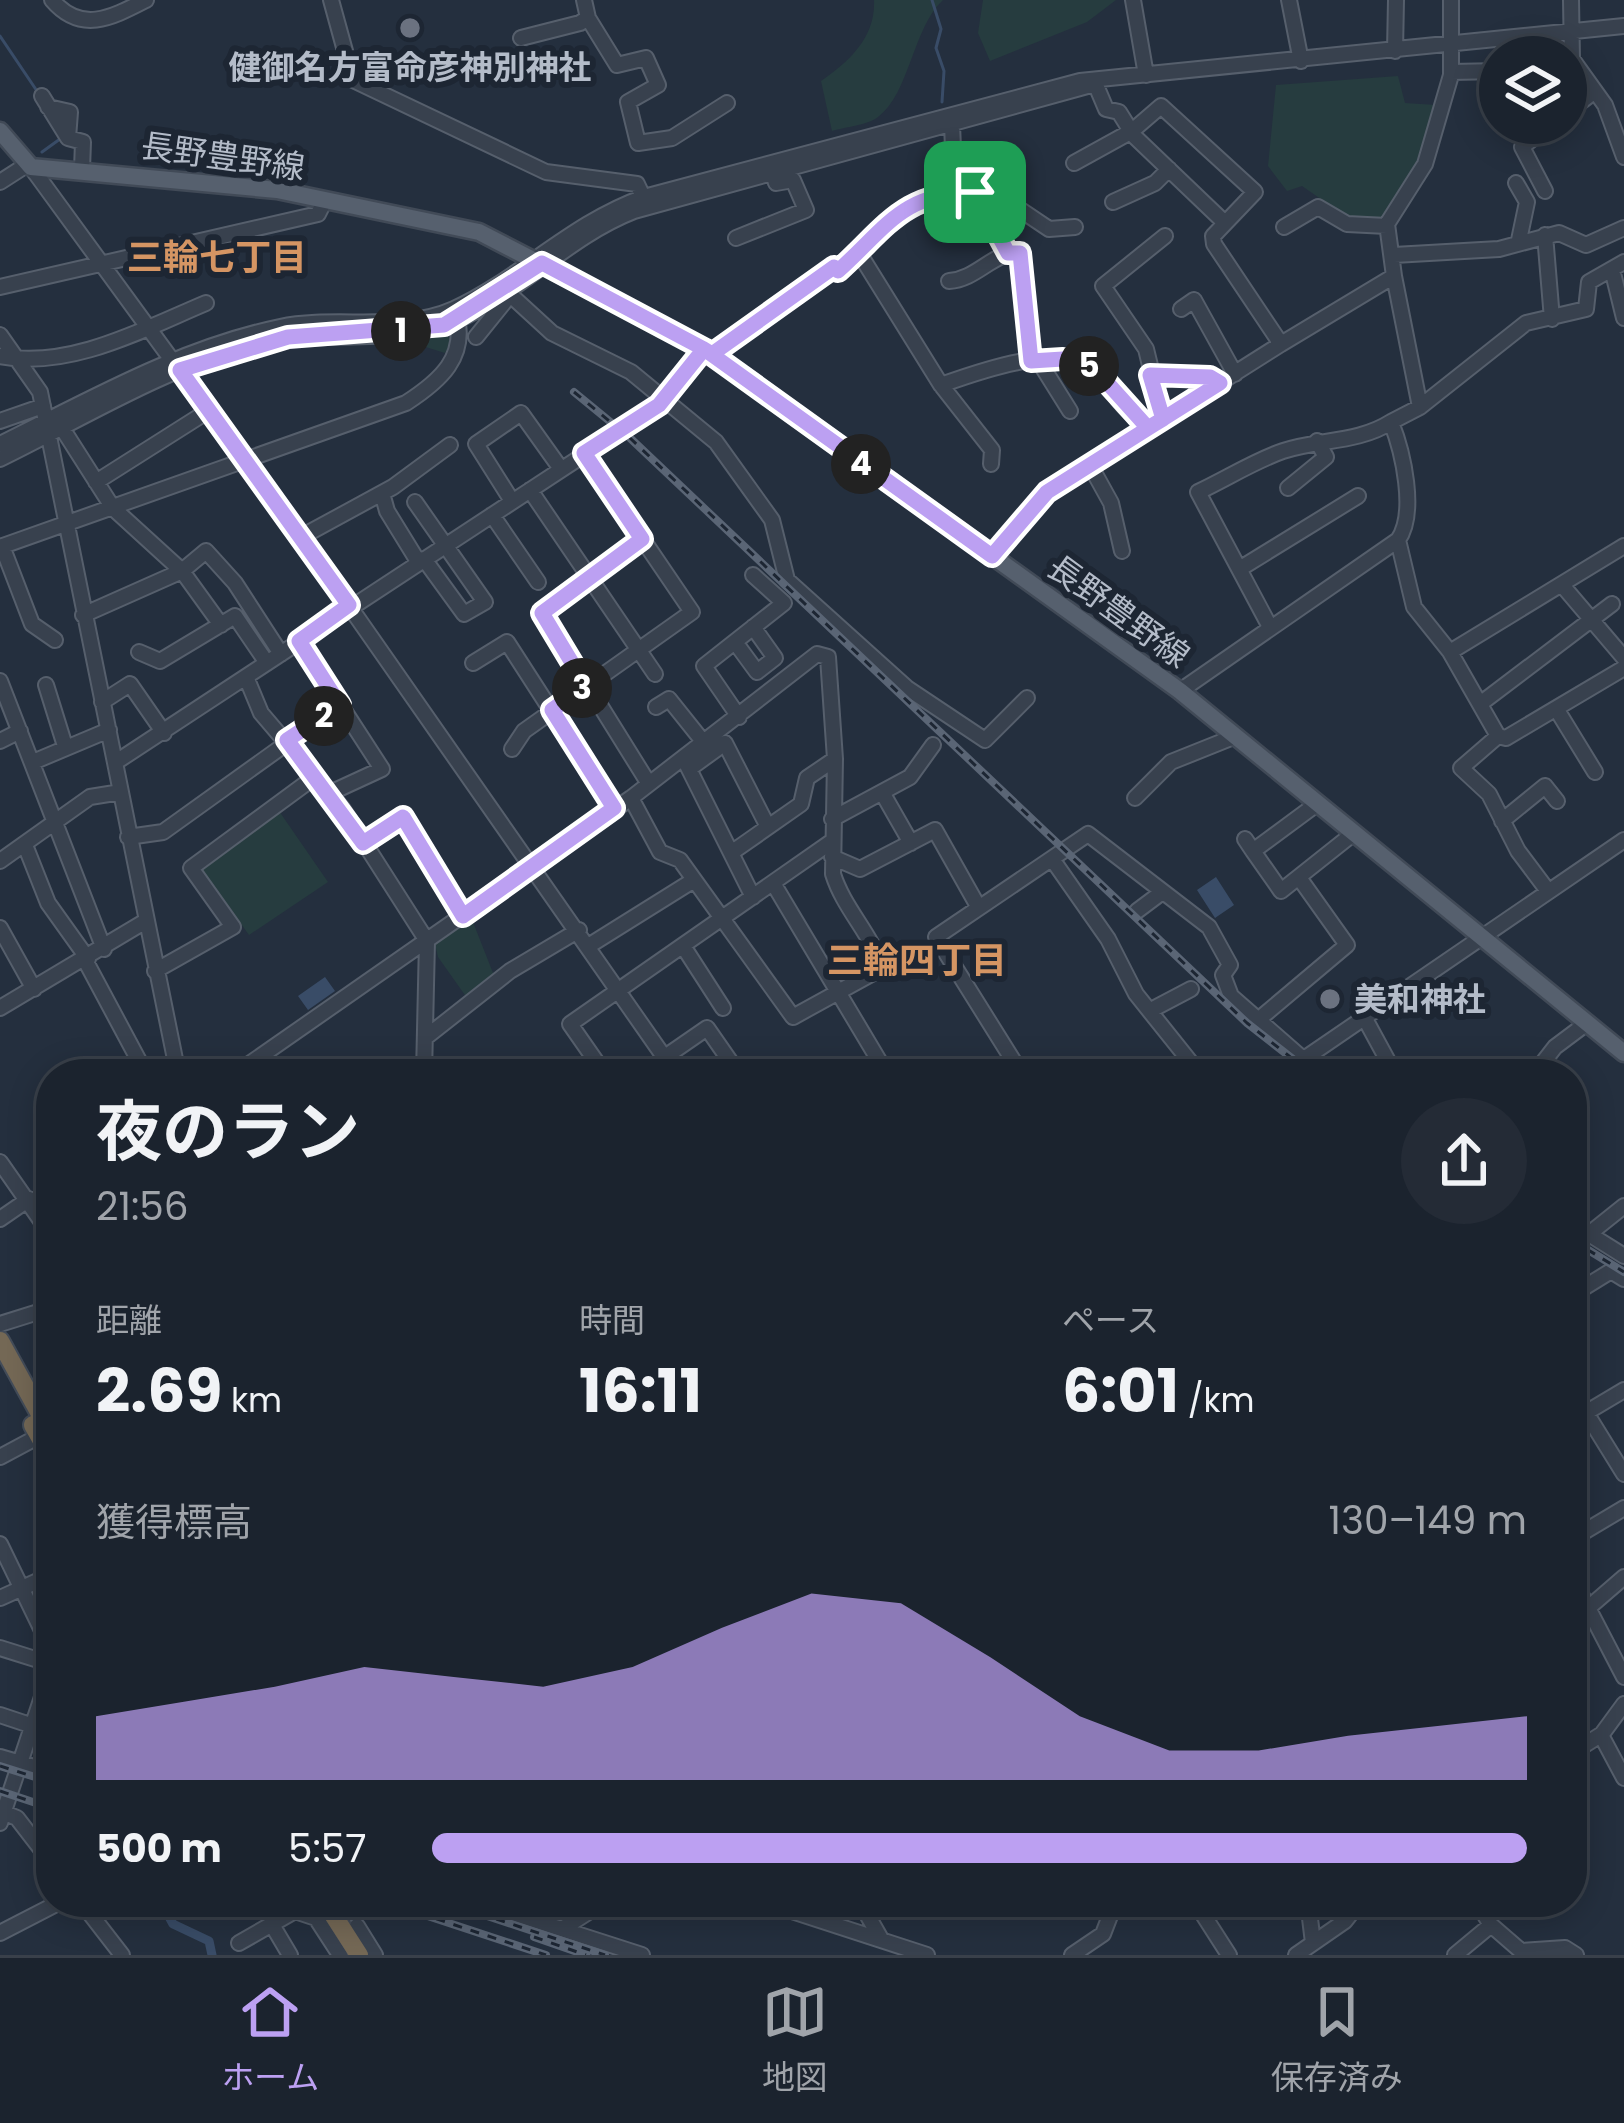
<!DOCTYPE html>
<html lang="ja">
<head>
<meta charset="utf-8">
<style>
  body { margin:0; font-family:Poppins,"Noto Sans JP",sans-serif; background:#242b36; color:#f1f3f6; height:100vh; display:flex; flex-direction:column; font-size:45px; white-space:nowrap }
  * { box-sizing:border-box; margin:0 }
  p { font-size:39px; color:#a0a4aa }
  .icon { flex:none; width:66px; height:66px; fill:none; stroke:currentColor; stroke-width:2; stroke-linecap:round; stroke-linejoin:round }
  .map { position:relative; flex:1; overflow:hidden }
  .sheet { position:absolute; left:36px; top:1059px; width:1551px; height:858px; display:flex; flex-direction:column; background:#1b232e; border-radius:48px; box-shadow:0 6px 30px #0003,0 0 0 3px #39404a }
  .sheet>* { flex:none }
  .tools { position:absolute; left:1479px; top:36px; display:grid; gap:24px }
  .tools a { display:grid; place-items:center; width:108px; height:108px; border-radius:50%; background:#1b232e; box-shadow:0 6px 30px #0003,0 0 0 3px #39404a; font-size:60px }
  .pin { position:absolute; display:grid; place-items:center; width:102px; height:102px; color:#fff; margin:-51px; border-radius:24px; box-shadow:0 6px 18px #0006 }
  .km { position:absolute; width:60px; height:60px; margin:-30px; border-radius:50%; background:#222; color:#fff; font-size:33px; line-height:60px; text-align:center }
  .round { display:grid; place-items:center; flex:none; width:126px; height:126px; border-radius:63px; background:#242b36 }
  .summary { display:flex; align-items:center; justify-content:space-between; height:204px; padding:0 60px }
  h1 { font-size:66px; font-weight:700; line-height:90px }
  .figures { display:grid; grid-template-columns:repeat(3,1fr); gap:18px; height:204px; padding:12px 60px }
  .figures div { display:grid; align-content:center }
  .figures b { font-size:60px; font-weight:700 }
  .figures small { font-size:33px; font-weight:400 }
  .figures p { font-size:33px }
  .chart { height:336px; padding:24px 60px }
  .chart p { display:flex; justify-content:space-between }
  .chart svg { width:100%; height:216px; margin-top:12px; fill:#bca0f2; opacity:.7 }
  ul { padding:0 60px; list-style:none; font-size:39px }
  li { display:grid; grid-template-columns:192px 144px 1fr; align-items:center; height:90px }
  li i { height:30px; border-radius:15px; background:#bca0f2 }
  .menu { display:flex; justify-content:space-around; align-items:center; height:168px; border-top:3px solid #39404a; background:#1b232e; font-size:33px; color:#a0a4aa }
  .menu a { display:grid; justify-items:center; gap:6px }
  .menu .on { color:#bca0f2 }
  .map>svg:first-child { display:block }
</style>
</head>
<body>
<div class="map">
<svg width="1624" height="1955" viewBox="0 0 1624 1955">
  <rect width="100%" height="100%" fill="#242f3e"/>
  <path fill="#263c3f" d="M874,0H943C912,29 910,93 878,117C868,125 845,127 832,131L821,81C849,62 876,37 874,0Z
    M983,0H1116L1087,22L990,61L978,33Z
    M1398,76L1405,103L1436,105L1422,157L1382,223L1354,222L1302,186L1287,191L1268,166L1276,85Z
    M447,334L452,343L445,353L400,339Z
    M279,811L328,882L249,935L199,865Z
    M471,917L495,978L467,998L438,957L435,944Z"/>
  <path fill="#394c67" d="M1216,877L1234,905L1215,918L1197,890Z
    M325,977L335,991L308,1010L298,996Z"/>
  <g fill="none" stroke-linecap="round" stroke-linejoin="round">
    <path stroke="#394c67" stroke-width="3" d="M932,0L941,29L936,48L944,71L942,102
      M0,36L39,94
      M42,152L60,139"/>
    <path stroke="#394c67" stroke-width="9" d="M161,1902L173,1924L209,1941L212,1955"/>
    <g stroke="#565f6c" stroke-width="18">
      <path id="minor" d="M52,0C81,34 111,18 146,0
        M331,0L353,80L546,172L637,184L645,201
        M1133,0L1146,75
        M1289,0L1301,61
        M1571,0L1572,59L1605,105L1624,157
        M588,18L617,65L646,58L658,85L628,102L638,143L672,138L727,103
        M521,38L580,23L588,18L584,0
        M1395,51L1396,0
        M1451,72L1500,71
        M1095,83L1106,109L1119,112L1134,136L1225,223
        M42,96L68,138L83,142L82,169
        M48,107L70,112L68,138
        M1566,113L1595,91
        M952,125L955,193
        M31,167L301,537L676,1074
        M0,182L28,164
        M1516,183L1527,202L1519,240
        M1545,191L1522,147L1553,123
        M975,192L1008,253
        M1113,202L1155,183L1169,169
        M1284,227L1318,207L1347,224L1387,226
        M1545,235L1552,319
        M736,238L806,210L793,180L776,183L773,173
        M859,253L941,385L992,450L991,464
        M1394,255L1499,249L1559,233L1586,245L1624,228
        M1612,269L1624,318
        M1394,276L1387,224L1425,164L1451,75V0
        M949,281C978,279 993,251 1020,253L1031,361
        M0,287L318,214L325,200
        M504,289L552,333L631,372L716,442L772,520L787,580L907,688L985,740L1027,698
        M1181,309L1194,300L1235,374
        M0,335L40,392L178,1074
        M476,337L510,295
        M713,354L834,267L839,271L903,209L924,198L994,192L1049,229L1075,227
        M0,356C69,370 144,329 206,303
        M1040,363L1070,411
        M1150,375L1210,377L1220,383
        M941,385C983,370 1069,338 1106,377C1113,384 1114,395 1120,402C1128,412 1139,420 1148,428
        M1420,407L1526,323L1586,309L1589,282L1624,262
        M1163,419L1146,349L1103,286L1165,236
        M0,421L43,406
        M62,428L113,508L182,571L221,625
        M624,428L665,399L705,349
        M0,444C91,399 180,348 280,327C335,315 401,333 454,309C521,278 571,223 644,197L1080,81L1624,26
        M0,459C82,419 164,368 252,345C316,328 392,347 453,322C518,295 567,237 634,211L1091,85
        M1090,465L1111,503L1122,551
        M96,482L208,411
        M1288,488L1326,457L1317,441
        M530,490L655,674
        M382,493L387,511L419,563
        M512,501L476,444L521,413L561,469
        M415,502L485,602L464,614L424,559
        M492,515L538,582
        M301,537L393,487L450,445
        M642,539L542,612L649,784
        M1398,540L1414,607L1450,652L1498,736
        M2,546L32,624L55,640
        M0,547L406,403C440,381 468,357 456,313
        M992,556L1047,492L1281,344L1214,244L1213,236L1255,192L1161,106L1132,131L1074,163
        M1241,568L1358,496
        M1562,585L1624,658
        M83,615L182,571L206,551L235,583L281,654
        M1270,627L1198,492C1226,479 1254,461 1283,451C1319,439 1358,443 1391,422
        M299,641L382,769L330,793
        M735,642L757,672L775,658L753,627
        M139,652L160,661L235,616L267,663
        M1450,652L1624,546
        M473,663L507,642L614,808
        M246,677L261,713L342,808L427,941L424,1074
        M0,681L104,949
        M46,685L65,746
        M1180,691L1398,540C1417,513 1403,452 1391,422L1420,407L1394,276L1281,344
        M102,702L130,684L164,733
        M1480,704L1612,604
        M656,707L669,699L705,744
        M1557,710L1595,772
        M739,717L704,666L784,603L753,575
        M0,741L20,731
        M512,749L524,731L692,612L584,453
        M684,759L753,897
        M33,762L109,730
        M116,762L608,439
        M689,769L725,743L768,827
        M883,794L911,843
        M1135,798L1171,762L1236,736
        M832,819L910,777L933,745
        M1502,821L1545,786L1557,801
        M128,837L163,832L340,705
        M1245,839L1253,851L1318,803
        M363,843L403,817L463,916
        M25,845L48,903L88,959
        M1253,851L1281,891L1354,833
        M731,853L801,804L807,778L835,759
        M832,857L860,869L935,830L979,908
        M1052,859L1108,939L1136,994L1200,1074
        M0,861L90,797L121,792
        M773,883L887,1074
        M1548,891L1518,851L1489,794L1461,768L1498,736L1506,738L1624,668
        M1137,911L1161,893
        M0,928L34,989
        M590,945L694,880
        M683,946L723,1008
        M85,960L146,1074
        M155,971L233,927L191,868L316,776
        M0,1008L144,922
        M1153,1009L1191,989
        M1364,1017L1395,1074
        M1258,1020L1347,945L1300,879
        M425,1038L510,971L579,930
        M665,1057L707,1028L739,1074
        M1021,1073L936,937L1088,834L1209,927L1230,965L1223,975L1231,996L1303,1059
        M235,1074L631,798L817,654L828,657L835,759L833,874C844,909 871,933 882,968L793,1017L680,860L660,852L631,798
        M591,1074L600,1067L570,1024L831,842
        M1282,1074L1624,840
        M1534,1074L1555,1047L1587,1023
        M0,1162L51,1235
        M1624,1206L1589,1234L1624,1256
        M0,1219L29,1199
        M1572,1295L1611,1271L1624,1279
        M0,1324L51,1308
        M1572,1390L1624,1474
        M1572,1421L1624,1390
        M0,1457L43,1434
        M1572,1539L1624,1508
        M0,1544L51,1649
        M1572,1577L1624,1677
        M0,1598L51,1575
        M1572,1622L1624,1577
        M0,1648L51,1664
        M0,1715L51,1732
        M1601,1735L1624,1778
        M1572,1753L1602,1734L1624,1704
        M0,1757L51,1772
        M0,1811L17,1818L51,1862
        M0,1823L51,1670
        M81,1902L122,1955
        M477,1902L642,1955
        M764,1902L927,1955
        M860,1902L881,1939
        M1195,1902L1229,1955
        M1308,1902L1313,1943
        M1477,1902L1491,1925L1521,1951L1565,1948L1576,1955
        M271,1923L290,1955
        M357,1926L375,1955
        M562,1929L604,1902
        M0,1933L60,1902
        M239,1943L295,1911L316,1918L340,1955
        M1072,1955L1103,1934L1113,1908L1124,1902
        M1296,1955L1345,1921L1360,1902
        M1455,1955L1491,1925"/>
    </g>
    <g stroke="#414a57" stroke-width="21">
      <path id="major" d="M0,131L31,167L277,190L479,232L705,349L1180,691L1624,1053"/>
    </g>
    <g stroke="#434c59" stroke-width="22">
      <path id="highway" d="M0,1341L51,1434
        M33,1425L51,1457
        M325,1902L359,1955"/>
    </g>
    <use href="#minor" stroke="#38414e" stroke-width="14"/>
    <use href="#major" stroke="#56606e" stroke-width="16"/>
    <use href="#highway" stroke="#746855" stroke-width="18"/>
    <g stroke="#5a6575" stroke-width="8">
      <path id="rail" d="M574,392L630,438L1247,1023L1312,1074
        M1572,1240L1624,1272
        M0,1766L51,1782
        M0,1791L51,1808
        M385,1902L546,1955
        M445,1902L605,1955
        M534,1937L586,1955"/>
    </g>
    <use href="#rail" stroke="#1d2633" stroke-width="3" stroke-dasharray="9" stroke-linecap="butt"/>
    <g stroke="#565f6c" stroke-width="18" stroke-linecap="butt">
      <path id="minor-bridge" d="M608,439L624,428"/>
    </g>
    <use href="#minor-bridge" stroke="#38414e" stroke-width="14"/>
  </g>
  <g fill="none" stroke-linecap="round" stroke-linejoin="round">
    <g stroke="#fff" stroke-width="24">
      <path id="route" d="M975,192C902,193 887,227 838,271L834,267L712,354L704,349L542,263L444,325L288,337L180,370L349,605L299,641L340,705L287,740L363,843L403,817L463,916L614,808L552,710L586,686L542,613L642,539L584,453L659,405L704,349L992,556L1047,492L1220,383L1210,377L1150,375L1163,419L1148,428L1094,368L1063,359L1031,361L1020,253H1008L975,192"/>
    </g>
    <use href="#route" stroke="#bca0f2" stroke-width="15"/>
  </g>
  <g fill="#6b7280" stroke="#1d2633" stroke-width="4.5">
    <circle cx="410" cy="28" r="12"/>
    <circle cx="1330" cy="999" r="12"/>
  </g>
  <g text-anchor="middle" stroke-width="12" stroke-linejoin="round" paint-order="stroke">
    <g font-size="33" font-weight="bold" fill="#b4bcc9" stroke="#1d2633">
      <text x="410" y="79">健御名方富命彦神別神社</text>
      <text x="1354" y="1011" text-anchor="start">美和神社</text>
    </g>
    <g font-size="33" fill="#b4bcc9" stroke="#1d2633">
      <text transform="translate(223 156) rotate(8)" y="12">長野豊野線</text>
      <text transform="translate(1119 611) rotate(36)" y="12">長野豊野線</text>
    </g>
    <g font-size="36" font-weight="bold" fill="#d59563" stroke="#1d2633">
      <text x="217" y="270">三輪七丁目</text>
      <text x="917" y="973">三輪四丁目</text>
    </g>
  </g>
</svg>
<div class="tools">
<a><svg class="icon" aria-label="layers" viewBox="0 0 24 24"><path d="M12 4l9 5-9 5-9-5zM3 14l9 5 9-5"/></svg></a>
</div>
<div class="pin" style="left:975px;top:192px;background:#1e9e55"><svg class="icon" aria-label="arrive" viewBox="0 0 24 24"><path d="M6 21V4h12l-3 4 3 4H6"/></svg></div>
<b class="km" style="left:401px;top:331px">1</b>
<b class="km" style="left:324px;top:716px">2</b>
<b class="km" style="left:582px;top:688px">3</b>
<b class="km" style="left:861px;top:464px">4</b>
<b class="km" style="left:1089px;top:366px">5</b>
<section class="sheet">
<div class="summary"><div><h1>夜のラン</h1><p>21:56</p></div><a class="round"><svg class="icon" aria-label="share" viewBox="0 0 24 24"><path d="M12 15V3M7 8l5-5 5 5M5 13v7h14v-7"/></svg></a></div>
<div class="figures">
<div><p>距離</p><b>2.69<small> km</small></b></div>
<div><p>時間</p><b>16:11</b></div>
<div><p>ペース</p><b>6:01<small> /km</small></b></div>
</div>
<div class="chart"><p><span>獲得標高</span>130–149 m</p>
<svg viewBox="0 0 160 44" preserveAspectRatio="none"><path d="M0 44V31L10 28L20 25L30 21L40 23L50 25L60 21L70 13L80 6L90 8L100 19L110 31L120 38L130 38L140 35L150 33L160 31V44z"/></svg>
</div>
<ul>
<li><b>500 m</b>5:57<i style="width:100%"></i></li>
</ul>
</section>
</div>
<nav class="menu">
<a class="on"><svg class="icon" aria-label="home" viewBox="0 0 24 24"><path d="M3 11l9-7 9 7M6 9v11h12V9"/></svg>ホーム</a>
<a><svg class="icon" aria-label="map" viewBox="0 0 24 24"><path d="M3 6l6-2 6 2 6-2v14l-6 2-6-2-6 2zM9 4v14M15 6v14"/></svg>地図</a>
<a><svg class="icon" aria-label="saved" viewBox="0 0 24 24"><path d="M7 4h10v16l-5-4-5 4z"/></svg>保存済み</a>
</nav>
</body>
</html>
